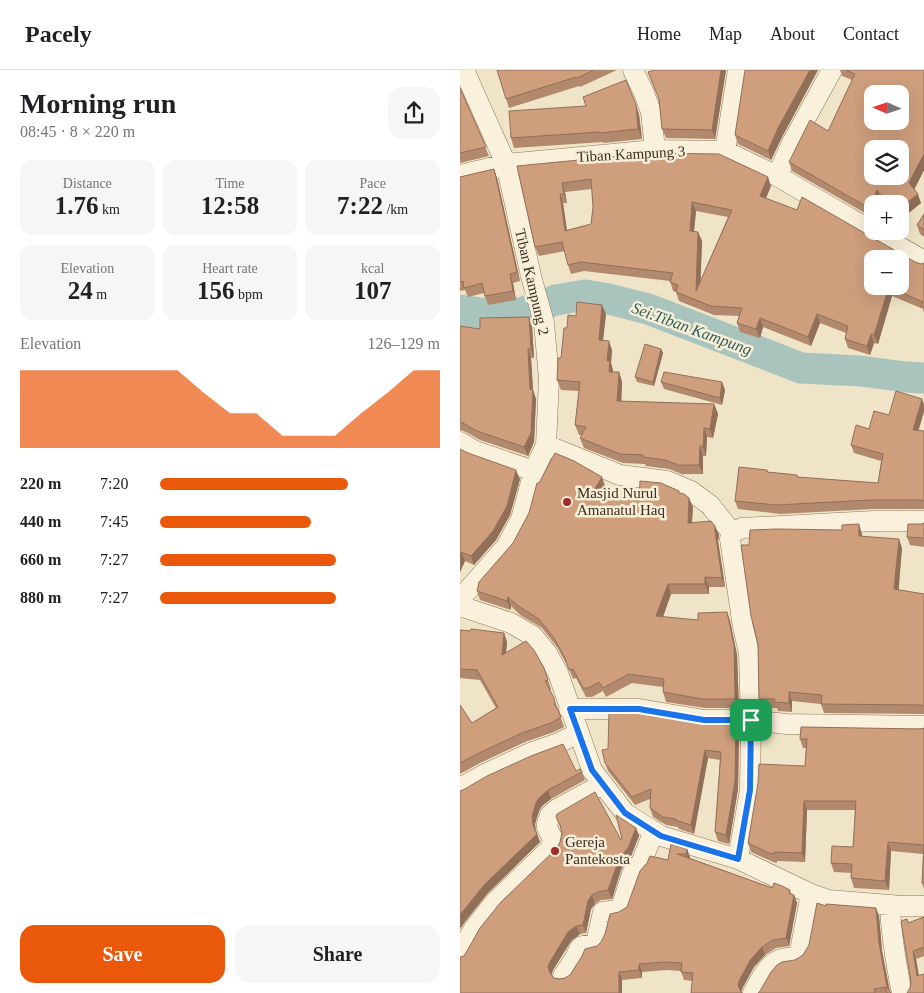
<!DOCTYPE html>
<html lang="en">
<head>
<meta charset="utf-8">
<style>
  body { margin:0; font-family:"Times New Roman",serif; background:#f6f6f6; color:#202124; height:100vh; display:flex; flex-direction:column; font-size:19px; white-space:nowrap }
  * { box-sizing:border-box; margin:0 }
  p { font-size:16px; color:#757577 }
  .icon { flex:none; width:28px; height:28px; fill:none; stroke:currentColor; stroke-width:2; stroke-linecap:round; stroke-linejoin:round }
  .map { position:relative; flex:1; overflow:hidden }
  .sheet { display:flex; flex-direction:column; background:#fff; width:460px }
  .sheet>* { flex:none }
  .needle { width:32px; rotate:273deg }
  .controls { position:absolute; left:404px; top:15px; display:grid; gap:10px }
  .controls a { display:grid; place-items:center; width:45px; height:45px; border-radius:10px; background:#fff; box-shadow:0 5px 20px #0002; font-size:25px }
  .pin { position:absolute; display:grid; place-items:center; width:42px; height:42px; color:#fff; margin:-21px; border-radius:10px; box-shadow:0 2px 8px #0006 }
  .round { display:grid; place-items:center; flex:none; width:52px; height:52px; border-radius:15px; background:#f6f6f6 }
  .head { display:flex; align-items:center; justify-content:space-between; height:85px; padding:0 20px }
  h1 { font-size:28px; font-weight:700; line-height:38px }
  .stats { display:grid; grid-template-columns:repeat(3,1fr); gap:8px; height:85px; padding:5px 20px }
  .stats div { display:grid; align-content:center; border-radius:12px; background:#f6f6f6; text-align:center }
  .stats b { font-size:25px; font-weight:700 }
  .stats small { font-size:14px; font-weight:400 }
  .stats p { font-size:14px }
  .chart { height:140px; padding:10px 20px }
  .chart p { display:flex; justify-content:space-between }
  .chart svg { width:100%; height:90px; margin-top:5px; fill:#ea580c; opacity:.7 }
  .button { display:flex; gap:10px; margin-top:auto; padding:10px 20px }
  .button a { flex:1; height:58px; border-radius:15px; background:#ea580c; color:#fff; font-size:20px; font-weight:700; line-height:58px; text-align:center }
  .button a+a { background:#f6f6f6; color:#202124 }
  ul { padding:0 20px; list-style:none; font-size:16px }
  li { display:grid; grid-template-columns:80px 60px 1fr; align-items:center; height:38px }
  li i { height:12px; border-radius:6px; background:#ea580c }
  header { display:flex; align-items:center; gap:30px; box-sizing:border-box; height:70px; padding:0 25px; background:#fff; border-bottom:1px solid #e0e0e0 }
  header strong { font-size:24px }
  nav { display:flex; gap:28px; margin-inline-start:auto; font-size:18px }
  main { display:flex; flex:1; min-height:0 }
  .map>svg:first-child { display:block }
</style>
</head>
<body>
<header>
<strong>Pacely</strong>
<nav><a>Home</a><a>Map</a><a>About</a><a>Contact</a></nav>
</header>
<main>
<section class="sheet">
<div class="head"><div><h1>Morning run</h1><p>08:45 · 8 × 220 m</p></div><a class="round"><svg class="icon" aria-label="share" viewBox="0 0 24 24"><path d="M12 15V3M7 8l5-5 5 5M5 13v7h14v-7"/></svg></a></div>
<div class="stats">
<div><p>Distance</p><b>1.76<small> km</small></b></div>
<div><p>Time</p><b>12:58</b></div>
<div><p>Pace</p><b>7:22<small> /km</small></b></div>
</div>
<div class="stats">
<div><p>Elevation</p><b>24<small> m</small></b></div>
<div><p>Heart rate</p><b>156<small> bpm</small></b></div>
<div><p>kcal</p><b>107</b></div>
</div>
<div class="chart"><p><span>Elevation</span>126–129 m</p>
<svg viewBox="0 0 160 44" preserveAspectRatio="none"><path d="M0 44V6L10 6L20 6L30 6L40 6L50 6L60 6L70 17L80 27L90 27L100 38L110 38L120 38L130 27L140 17L150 6L160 6V44z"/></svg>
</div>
<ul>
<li><b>220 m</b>7:20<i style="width:67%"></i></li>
<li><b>440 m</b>7:45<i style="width:54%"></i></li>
<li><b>660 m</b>7:27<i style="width:63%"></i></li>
<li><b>880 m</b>7:27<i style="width:63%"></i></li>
</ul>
<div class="button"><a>Save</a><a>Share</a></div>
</section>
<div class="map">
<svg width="464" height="923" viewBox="0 0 464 923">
  <rect width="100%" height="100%" fill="#f0e4c8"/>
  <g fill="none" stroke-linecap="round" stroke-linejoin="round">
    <path stroke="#a9c4bc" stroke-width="31" d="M0,240L21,243H61L96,230L125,225L149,229L188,239L341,298L400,301L446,307L464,308"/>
    <g stroke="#8d765c" stroke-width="21">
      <path id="minor" d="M173,0L184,23L191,42L195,80
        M265,81L278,0
        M0,105L46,94L195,80L265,81L317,106L464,191
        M317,106L332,73L372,0
        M0,372L15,381L74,401
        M86,375L160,405L207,411L231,421L250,435L272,463
        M0,529L46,477L61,449L74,401L86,375L89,309L84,253L71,206L46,94L4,0
        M0,536L51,553L73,566L87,583L98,603L132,700L165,743L201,766L278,789L351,824L368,830L442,836H464
        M109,639H179L244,650H291L326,654L464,656
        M0,718L25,704L70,683L99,673L118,663
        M278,789L290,720L291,650L289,583L283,557L270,469L272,463L282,458L414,451H464
        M430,835C431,865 436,894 442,923
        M0,884L13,860L35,832L91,778L93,769L87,758V754L90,745L97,739L143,714
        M103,906L115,888L119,879L122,876L134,874L137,869L143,842L157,840L161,838L172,804L175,799L181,793L194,761
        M293,923C299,912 308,893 321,889C326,888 331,888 336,887L340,881L351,824"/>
    </g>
    <use href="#minor" stroke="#faf1dc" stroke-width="20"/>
  </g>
  <path fill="#b2896c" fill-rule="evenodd" d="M37,0H157L120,17L119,16L49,38Z
    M194,0H266L255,69L206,68L202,59L199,30Z
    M285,0H358L322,67L311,90L278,74L275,65Z
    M380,0H464V100L454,119L461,133L440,150V134H424L420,129L418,134H412V147L332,101L329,92L368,61L392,10L382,6Z
    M0,18L29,86L0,93Z
    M176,35L179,45L182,69L143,73V72L54,78L51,68Z
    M57,96L311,116L306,128L455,192L461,194L464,193V243L463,239L432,226L418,274L414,273L410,285L388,278L385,269L386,263L360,253L351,276L303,257L300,268L280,262L277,253L279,246L254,245L219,231L216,222L213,221L210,211L124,201L111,204L108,195L105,181L79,186L75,177ZM132,119L133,137L131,154L107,160L103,133H107L105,122ZM236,141L268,147L240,212L242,171L238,162H234Z
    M34,99L37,108L60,211L53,213L56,230L28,235L24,223L8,227L5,220L0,221V107Z
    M464,144V167L460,164L457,155Z
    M146,244L143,270L152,280L151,293L153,302H159L162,312L161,331L254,334L258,344L253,368L247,367L246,386H243V404H224V405L209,399L186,396L185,394L163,393L124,378L120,368L122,365H119L115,355L119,321L101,320L97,310L107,258L116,246Z
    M0,256L20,259L72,256L74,288H71L73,320L76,329L74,372L68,386L20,370L6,362L0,360Z
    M201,279L203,283L194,316L177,312L175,307Z
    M201,312H262L265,320L262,335L204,319Z
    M409,359L464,361V439H413L320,444L278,439L275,431L307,400L308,402L337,405L338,407L418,413L421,391L394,383L391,375Z
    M0,379L60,409L50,445L36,470L14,495L5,491L0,502Z
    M79,413L145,416L142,422L179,431L220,423L233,437L232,453L259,465L258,471L265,517H249V524H211L203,547L238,550L267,542L270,551L277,585L279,638H245L206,632L203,622V617L172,613L146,627L143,621L132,627H126L116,608L113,609L108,597L97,577L82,558L60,545L51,536V540L20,530L17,521L53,473L69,443Z
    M464,453V477L450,475L447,467L461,454Z
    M402,464V466L442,478L438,520L464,524V644L364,643L361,634L332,631V642L318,641L317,638H303L299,629L298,574L289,475Z
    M0,560L44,563L47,572L46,582L84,598L91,619L90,620L94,628L104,657L94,662L65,672L20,693L0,704V635L12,653L36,638L20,610L0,608Z
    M464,658V819L462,813L463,784L431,781L429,820L394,818L391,808L392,803L374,802L371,793L393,777L395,740H347L345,792L317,791V793L313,792L291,782L288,773L345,696L346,678H343L340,669Z
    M279,662L278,719L269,774L258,771L255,762L260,690L248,688L234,764L219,759L218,757L206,755L193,747L190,738V729L175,735L148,701L145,693Z
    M116,701L122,702L125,710L91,729L82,736L79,741L75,754L76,761L80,772L27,824L4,853L0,859V721Z
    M96,747L161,770L176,758L179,766L171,786L165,793L161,800L152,829L141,830L135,834L131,839L126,863L120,864L111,871L93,900L91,905L94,908L99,909L105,908L110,905L141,872L159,842L167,837L208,790L227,779L230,788L312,818L330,820L331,824L334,825L337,833L329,876L316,878L305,885L294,897L283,917L281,922L232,911L224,910L221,901L207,900L182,902V908L162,910V923H0L4,886L97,778L100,772L102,763L101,759Z
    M366,836L416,838L419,846L422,881L430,921L431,923H298L335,890L343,885L349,875Z
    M464,847V886L456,889L459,905L450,918L448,853Z"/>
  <path fill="#916f58" d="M261,0H266L255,69L252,60Z
    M350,0H358L322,67L311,90L308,81L318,58Z
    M176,35L179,45L182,69L178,59Z
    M464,84V100L453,122L449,113Z
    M34,99L37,108L60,211L57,202Z
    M308,107L311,116L303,135L300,126Z
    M102,113L105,122L107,133L104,124Z
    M417,120L420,129L418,134H412V147L409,138Z
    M100,124L103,133L108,170L105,161Z
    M458,124L461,133L440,150V138Z
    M232,132L236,141L233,170L230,161Z
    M238,162L242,171L240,230L236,221Z
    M50,204L53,213L56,230L53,221Z
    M429,217L432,226L418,274L414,265Z
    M142,235L146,244L142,279L139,270Z
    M357,244L360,253L351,276L348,267Z
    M69,247L72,256L74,288L71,279Z
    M300,248L303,257L300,268L296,259Z
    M411,264L414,273L410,285L407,276Z
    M149,271L152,280L151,293L153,300V311L147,291Z
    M68,279L71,288L73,320L76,329L74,372L68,386L64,377L70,319Z
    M201,279L203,283L194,316L193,312Z
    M159,302L162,312L161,340L157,331Z
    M262,312L265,320L262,335L260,328Z
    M462,329L464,334V342L456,369L453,360Z
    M254,334L258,344L253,368L250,359Z
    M244,358L247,367L246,386L243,377Z
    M240,376L243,386V404L239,395Z
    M56,400L60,409L50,445L36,470L14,495L11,486Z
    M142,407L145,416L138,429L134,420Z
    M229,428L233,437L231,463L228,453Z
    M399,454L402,464V475L399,466Z
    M255,456L259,465L258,471L265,517L262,508L255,461Z
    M439,469L442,478L438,528L434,519Z
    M1,482L5,491L0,502V486Z
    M245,507L249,517V524L245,514Z
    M208,514L211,524L200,555L196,546Z
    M48,527L51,536V540L47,531Z
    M267,542L270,551L277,585L279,638L275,629Z
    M44,563L47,572L45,594L42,585Z
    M329,622L332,631V642L329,633Z
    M276,654L279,662L278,719L269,774L266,765Z
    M245,680L248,688L234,764L231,755Z
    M88,720L91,729L82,736L79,741L75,754L76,763L73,755L72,746L76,733L79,728Z
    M344,731L347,740L345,792L342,783Z
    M176,758L179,766L171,786L165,793L161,800L152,829L148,820L158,792Z
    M77,764L80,772L27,824L4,853L0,859V845L24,815Z
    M428,772L431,781L429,820L425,811Z
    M227,779L230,787L229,792L226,784Z
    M132,825L135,834L131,839L126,863L123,855L128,831Z
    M334,825L337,833L329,876L326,868Z
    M416,838L419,846L422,881L430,923L427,917L419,873Z
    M116,856L120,864L111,871L93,900L91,906L88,897L90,892L108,862Z
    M302,877L305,885L294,897L283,917L281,923L278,915L280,909L291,889Z
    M453,881L456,889L460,914L457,906Z
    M179,894L182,902V908L179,900Z
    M159,902L162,910V923H159Z"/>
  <path fill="#cf9f7d" stroke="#916f58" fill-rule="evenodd" d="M37,0H134L117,8L116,7L46,29Z
    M194,0H261L252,60L202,59L199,29L188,2Z
    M285,0H350L318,58L308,81L275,65Z
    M386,0H464V84L449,113L458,124L440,138V134H428L417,120L409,138L329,92L350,50L368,61L395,4ZM412,24H440V51H412ZM412,79H440V106H412Z
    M166,10L176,35L178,59L139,63V62L51,68L49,41L126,36L123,27Z
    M0,18L26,77L0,83Z
    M192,83L259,84L308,107L300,126L337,140L342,127L455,192L461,194L464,193V237L461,236L463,232L429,217L414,265L411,264L407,276L385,269L388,256L357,244L348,267L300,248L296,259L277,253L282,238L251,236L216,222L218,215L210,212L213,203L121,192L108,195L102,172L75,177L57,96ZM131,109L133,137L131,154L105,161L100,124H104L102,113ZM232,132L272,140L236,221L238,162L230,161ZM412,189H440V216H412Z
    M34,99L57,202L50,204L53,221L25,226L22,213L4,218L3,211L0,212V107Z
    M464,144V160L457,155Z
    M117,232L142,235L139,270L149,271L147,291H150L149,302H159L157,331L254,334L250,359L244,358L243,377L240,376L239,395H221V396L205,390L183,387V385L160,384L120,368L126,357L115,355L120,312L97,310L98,288H101L104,258H107L108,245L116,246Z
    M69,247L71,279H68L70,319L73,320L71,363L64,377L17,361L3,353L0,352V256L20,259V248Z
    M185,274L201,279L193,312L175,307Z
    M204,302L262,312L260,328L201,312Z
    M436,321L462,329L453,360L464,361V431L461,430H410L316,435L275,431L279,397L307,400V402L337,405V407L418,413L423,384L391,375L396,355L409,359L414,341L429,345Z
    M0,379L8,383L56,400L47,436L33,461L11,486L1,482L0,486Z
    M95,383L114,391L142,407L134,420L179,431L180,411L201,413L219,421V423L224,424L229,428L228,453L251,451L255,456V461L262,508L245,507V514H208L196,546L238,550V543L267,542L274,575L275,629H242L203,622L204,609L169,604L143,618L139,612L128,618H123L113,599L109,600L105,588L94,568L79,549L57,535L48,527L47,531L17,521L19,512L53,473L69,443L77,413H79Z
    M464,453V468L447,467L448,454H461Z
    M399,454V466L439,469L434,519L464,524V636L461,635L361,634L362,625L329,622V633L314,632L315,629H299L298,574L291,546L281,475H289L290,460L317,459L382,460V455Z
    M11,559L44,563L42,585L66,571L74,580L84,598L88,610L85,611L94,628L95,635L97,638L101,647L91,653L62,663L17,684L0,693V635L12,653L38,637L17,600L0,599V560L10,561Z
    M149,642H175L239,653L276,654L275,711L266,765L255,762L261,682L245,680L231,755L215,750L216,749L203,747L190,738L191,719L172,727L145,693L142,680L148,679Z
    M341,657L461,659L464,658V813H462L464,775L428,772L425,811L391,808L392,794L371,793L372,776L393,777L396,731H344L342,783L314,782V784L309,783L288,773L298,713L299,694L345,696L347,669H340Z
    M103,674L116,701L120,699L122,702L88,720L79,728L76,733L72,746L73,755L77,764L24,815L0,845V721L3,720L27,706L71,686Z
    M135,722L161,770L162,769L156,745L176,758L168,778L162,785L158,792L148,820L138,822L132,825L128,831L123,855L116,856L108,862L90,892L88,897L90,903L94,908L99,909L105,908L110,905L122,886L125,879L137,876L141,872L145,864L150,844L159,842L167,837L180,801L187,793L190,786L208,790L211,774L227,779L226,784H217L312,818L314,813L322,816L330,820L329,823L334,825L326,868L313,870L302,877L291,889L280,909L278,915L280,920L282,923H231L233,903L221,902L222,893L204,892L179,894V900L159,902V923H0V887L4,886L7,881L20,858L41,832L97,778L100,772L102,763L100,755L96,747L97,744Z
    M357,833L366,836V834L416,838L419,873L427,917L431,923H427L426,917L414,919L415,923H298L300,921L311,902L317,895L322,892L335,890L343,885L349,875Z
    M464,847V877L453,881L457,906L464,904V923H447L450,918L451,912L441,851L447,849L448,853Z"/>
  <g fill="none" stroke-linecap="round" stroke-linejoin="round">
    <g stroke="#fff" stroke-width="10">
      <path id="route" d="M110,639H179L244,650H291L290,720L278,789L201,766L165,743L132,700Z"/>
    </g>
    <use href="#route" stroke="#1a73e8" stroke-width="6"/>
  </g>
  <g fill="#9e2a2b" stroke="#f7eed8" stroke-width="2">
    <circle cx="107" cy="432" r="5"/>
    <circle cx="95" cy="781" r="5"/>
  </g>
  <g text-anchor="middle" stroke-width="5" stroke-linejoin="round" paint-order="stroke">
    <g font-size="15" fill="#3d2e20" stroke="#f7eed8">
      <text transform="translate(171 84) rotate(-3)" y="5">Tiban Kampung 3</text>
      <text transform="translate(72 212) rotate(77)" y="5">Tiban Kampung 2</text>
    </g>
    <g font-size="15" fill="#3d2e20" stroke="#f7eed8" text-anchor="start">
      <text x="117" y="428">Masjid Nurul<tspan x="117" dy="17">Amanatul Haq</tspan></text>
      <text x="105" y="777">Gereja<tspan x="105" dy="17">Pantekosta</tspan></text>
    </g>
    <g font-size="16" font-style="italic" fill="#2f5d5a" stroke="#f7eed8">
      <text transform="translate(232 258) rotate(20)" y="6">Sei.Tiban Kampung</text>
    </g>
  </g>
</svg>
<div class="controls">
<a><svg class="needle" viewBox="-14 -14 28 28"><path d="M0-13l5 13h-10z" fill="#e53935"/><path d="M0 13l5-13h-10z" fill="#757577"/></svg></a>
<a><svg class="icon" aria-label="layers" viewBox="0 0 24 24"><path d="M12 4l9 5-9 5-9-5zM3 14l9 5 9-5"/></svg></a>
<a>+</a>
<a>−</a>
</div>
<div class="pin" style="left:291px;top:650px;background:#1e9e55"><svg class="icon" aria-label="arrive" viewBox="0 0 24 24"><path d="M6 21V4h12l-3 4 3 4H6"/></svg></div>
</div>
</main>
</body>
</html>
